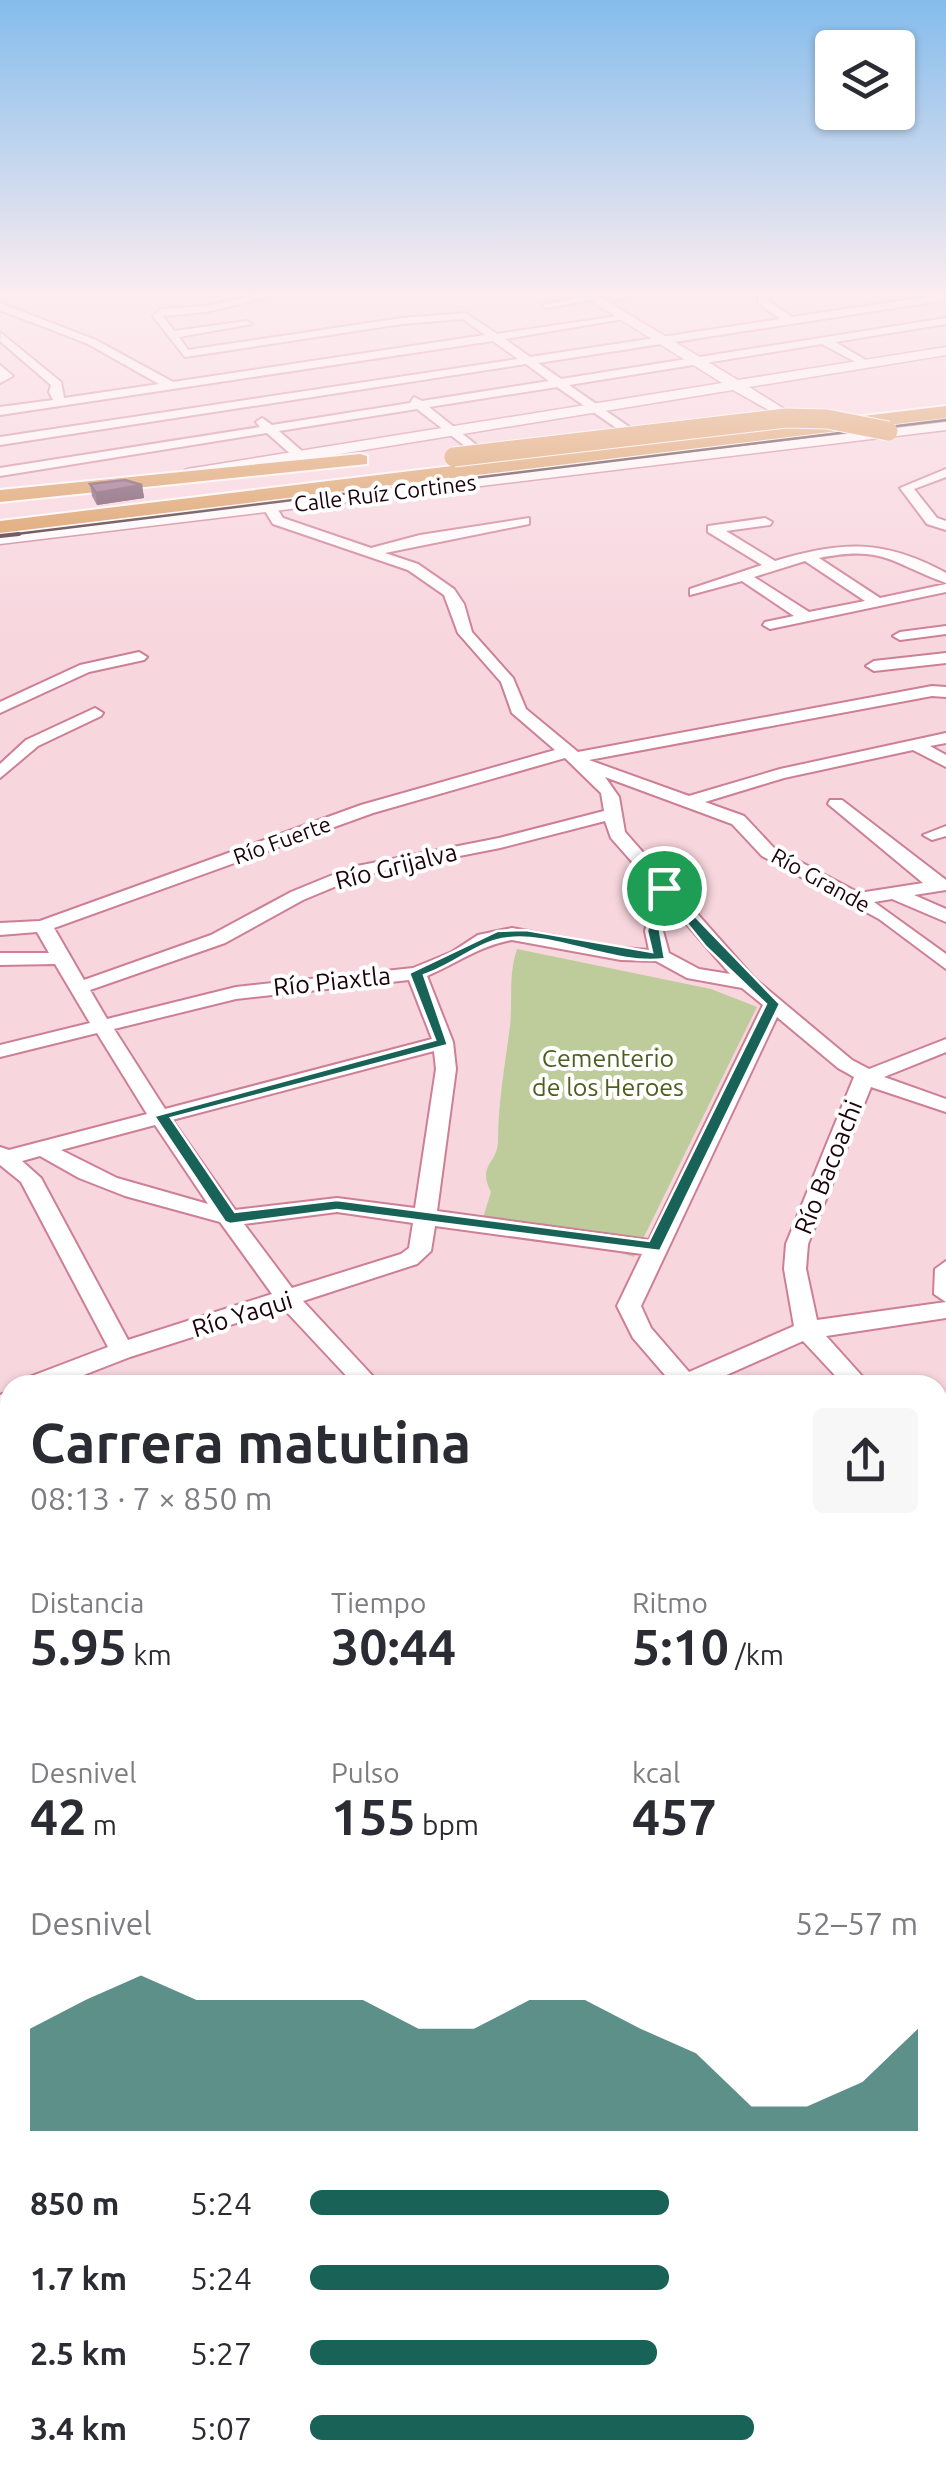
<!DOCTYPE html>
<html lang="es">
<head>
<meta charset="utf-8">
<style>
  body { margin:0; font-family:Ubuntu,sans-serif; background:#f7f7f7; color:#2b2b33; height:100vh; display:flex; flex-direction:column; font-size:38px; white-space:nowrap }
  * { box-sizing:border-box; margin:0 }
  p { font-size:32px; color:#7c7c81 }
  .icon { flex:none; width:55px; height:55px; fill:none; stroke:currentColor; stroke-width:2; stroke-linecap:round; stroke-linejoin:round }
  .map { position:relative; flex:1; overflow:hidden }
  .sheet { position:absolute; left:0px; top:1375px; width:948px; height:1110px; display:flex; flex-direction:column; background:#fff; border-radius:30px 30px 0 0; box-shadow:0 2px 8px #0004 }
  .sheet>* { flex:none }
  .fabs { position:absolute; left:815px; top:30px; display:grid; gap:20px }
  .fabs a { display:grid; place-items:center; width:100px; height:100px; border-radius:10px; background:#fff; box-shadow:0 2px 8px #0004; font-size:50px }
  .pin { position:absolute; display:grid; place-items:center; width:85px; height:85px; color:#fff; margin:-42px; border:5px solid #fff; border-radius:50%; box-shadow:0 2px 10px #0007 }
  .round { display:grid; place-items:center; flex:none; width:105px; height:105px; border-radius:10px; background:#f7f7f7 }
  .headline { display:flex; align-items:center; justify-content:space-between; height:170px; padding:0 30px }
  h1 { font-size:55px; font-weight:600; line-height:75px }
  .figures { display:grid; grid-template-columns:repeat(3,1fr); gap:15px; height:170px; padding:10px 30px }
  .figures div { display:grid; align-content:center }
  .figures b { font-size:50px; font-weight:600 }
  .figures small { font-size:28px; font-weight:400 }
  .figures p { font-size:28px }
  .chart { height:280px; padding:20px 30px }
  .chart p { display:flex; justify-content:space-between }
  .chart svg { width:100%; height:180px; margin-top:10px; fill:#196258; opacity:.7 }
  ul { padding:0 30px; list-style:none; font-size:32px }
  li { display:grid; grid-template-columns:160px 120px 1fr; align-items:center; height:75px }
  li i { height:25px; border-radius:12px; background:#196258 }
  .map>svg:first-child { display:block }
</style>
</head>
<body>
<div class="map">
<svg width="946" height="2485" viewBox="0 0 946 2485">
  <rect width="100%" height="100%" fill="#f8d6de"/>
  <path fill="#becc9b" d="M517,949L711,989L757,1007L634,1257L548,1232L482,1221L491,1192C477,1165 497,1164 498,1142C498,1102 505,1066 510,1026C513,999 508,975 517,949Z"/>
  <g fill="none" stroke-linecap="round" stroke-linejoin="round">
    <g stroke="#cd7f96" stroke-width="4">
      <path id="minor" d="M276,291H294L206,312L163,316L174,331L247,321L252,324L179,337L188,350L402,318L465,313L497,334L625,315L630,318L505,339L530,357L780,319L757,302L764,291H774L768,301L792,317L946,294V300L538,363L561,379L946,318V324L835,342L869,362L865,367L822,344L569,385L632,429L634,432L628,436L557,387L429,407L479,447V453L475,454L417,409L279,431L303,452L355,458V464L351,465L295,458L267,433L0,476V468L260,427L256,422L262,418L272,425L410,403L414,397L422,401L549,381L526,364L0,445V437L518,359L493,341L0,415V407L53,400L49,392L51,385L0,341L1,333L61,382L64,398L159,384L88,344L0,310V303L96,340L173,382L485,335L463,319L402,324L185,357L153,316L161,309L206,306Z
        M634,291H657L614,300L609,297Z
        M592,294L596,299L547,308L542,305Z
        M0,365L13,376L0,383Z
        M946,469V477L914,489L937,518L946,521V530L927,524L900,488Z
        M257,492H267L283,518L371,548L420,535L529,518V524L524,525L385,553L418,564L454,589L464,604L472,632L513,678L526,709L578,752L932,686L946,687V697L932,696L589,760L689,796L780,769L946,733V743L930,746L946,755V767L913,750L784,778L705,802L744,816L774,848L859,893L923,883L828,804L830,800H842L946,880V890L914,895L946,909V922L892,899L874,902L946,954V969L879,919L762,856L732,824L605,777L619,797L625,832L755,979L852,1060L869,1069L946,1039V1052L884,1077L946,1099V1112L871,1087L808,1244L806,1269L817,1320L946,1302L934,1294L935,1269L946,1261V1318L826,1336L870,1385H844L803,1341L704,1385H669L671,1382L633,1338L617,1306L642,1254L435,1226L431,1251L417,1264L303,1301L381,1385H355L283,1308L130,1357L58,1385H21L24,1379L108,1347L21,1182L0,1165V1147L9,1150L147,1114L97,1033L0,1057V1045L90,1023L55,964L0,965V953H49L37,932L0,935V923L40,921L361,805L555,750L512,713L501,682L458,633L444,595L408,570L273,524L255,495ZM565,758L601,793L604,811L499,838L352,867L291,892L211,935L84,980L54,928L373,813ZM605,821L611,838L656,889L645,931L649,950L621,948L512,928L478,935L452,952L413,968L236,987L107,1019L90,990L225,943L303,900L363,875L500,848ZM670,905L730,974L699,969L669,953L663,931ZM512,940L621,960L656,961L687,978L742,988L763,1005L649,1240L437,1211L456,1069L453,1042L427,976C455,964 482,945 512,940ZM409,980L432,1039L165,1109L114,1029L236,999ZM777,1017L838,1068L854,1077L786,1244L784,1269L794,1326L689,1372L651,1328L641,1306ZM434,1051L436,1069L415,1208L337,1198L235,1210L172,1120ZM155,1125L208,1204L117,1178L61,1150ZM40,1156L79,1178L125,1196L220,1222L272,1294L128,1340L41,1178L22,1161ZM337,1212L413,1223L409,1248L401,1254L292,1288L244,1224Z
        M765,518L772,522L770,525L726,531L775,561C842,541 884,539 946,573V583C890,563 885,545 819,558L880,598L946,584V592L770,629L763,625L765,622L794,616L742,581L690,595V589L762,565L708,532V526ZM805,561L865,601L809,612L754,577Z
        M946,626V634L900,640L893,636L900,632Z
        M139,652L147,657L144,660L89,672L0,713V702L80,665Z
        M946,653V663L874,671L866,666L874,661Z
        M95,708L103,713L101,716L38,746L0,778V764L26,740Z
        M946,826V836L932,840L923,835Z
        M10,1391V1413L0,1417V1395Z
        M938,1460L946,1463V1489L938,1486Z
        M10,1549V1576L0,1580V1552Z
        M946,1601V1625L938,1628V1604Z
        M946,1832V1860L938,1863V1836Z
        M0,1936H10V1966H0Z
        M10,2271V2307L0,2308V2272Z
        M46,2475H84L83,2485H45Z
        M463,2475H501L503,2485H465Z"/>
    </g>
    <g stroke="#cd7f96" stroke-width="3">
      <path id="tertiary" d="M575,291H590L738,380L946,347V355L749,387L786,410L788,413L781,417L733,390L187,479L179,474L187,469L722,383Z
        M946,422V430L0,544V534Z"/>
    </g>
    <g stroke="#fff" stroke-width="4">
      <path id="trunk" d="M946,406V418L0,533V521Z
        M360,454L367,456V464L0,502V490Z"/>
    </g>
    <use href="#minor" fill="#fff" fill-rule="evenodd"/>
    <use href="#tertiary" fill="#fff" fill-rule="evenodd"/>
    <use href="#trunk" fill="#d79653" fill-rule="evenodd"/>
    <path stroke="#381e26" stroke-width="2.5" d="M0,536L946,420"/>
    <path stroke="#381e26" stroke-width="4" d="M0,536L19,534"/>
    <g stroke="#fff" stroke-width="21" stroke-linecap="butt">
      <path id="trunk-bridge" d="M454,457L786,418L827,419L888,431"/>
    </g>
    <use href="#trunk-bridge" stroke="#d79653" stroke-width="19"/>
  </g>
  <path fill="#794d6a" d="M90,484L142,485L144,498L97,505L92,496Z"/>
  <path fill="#633e56" d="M142,485L144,498L97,505L96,493Z"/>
  <path fill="#8d597b" stroke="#633e56" stroke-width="2.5" d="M125,480L142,485L96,493L90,484Z"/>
  <linearGradient id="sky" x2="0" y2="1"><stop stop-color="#84bcec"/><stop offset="0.46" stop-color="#fcedf0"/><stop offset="1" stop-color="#fcedf0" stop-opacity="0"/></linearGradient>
  <rect width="946" height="639" fill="url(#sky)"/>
  <path fill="#196258" stroke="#fff" stroke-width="2.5" fill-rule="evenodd" d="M664,884L780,1004L660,1251L337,1210L230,1224L225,1222L154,1116L435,1040L409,973L497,931L526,930L652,952L647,931L658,888ZM668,900L706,947L766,1004L649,1241L337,1200L235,1212L171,1118L448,1045L424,975C450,967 476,944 502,939C553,930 611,966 665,959L660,931Z"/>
  <g text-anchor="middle" stroke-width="8" stroke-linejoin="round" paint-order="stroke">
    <g font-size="22" fill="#1c030b" stroke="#fff">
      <text transform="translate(385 493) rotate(-7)" y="8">Calle Ruíz Cortines</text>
      <text transform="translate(282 840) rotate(-20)" y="8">Río Fuerte</text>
      <text transform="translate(821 880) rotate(29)" y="8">Río Grande</text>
    </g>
    <g font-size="25" fill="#1c030b" stroke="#fff">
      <text transform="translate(396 866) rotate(-14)" y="9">Río Grijalva</text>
      <text transform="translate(332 981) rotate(-6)" y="9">Río Piaxtla</text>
      <text transform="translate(828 1167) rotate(-68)" y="9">Río Bacoachi</text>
      <text transform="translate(242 1314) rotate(-17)" y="9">Río Yaqui</text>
    </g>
    <g font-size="25" fill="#4f5e1d" stroke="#fff">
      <text x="608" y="1067">Cementerio<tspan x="608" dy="29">de los Heroes</tspan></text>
    </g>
  </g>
</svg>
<div class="fabs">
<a><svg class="icon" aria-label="layers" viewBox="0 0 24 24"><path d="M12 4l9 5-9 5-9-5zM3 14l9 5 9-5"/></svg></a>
</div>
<div class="pin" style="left:664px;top:888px;background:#1e9e55"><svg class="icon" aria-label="arrive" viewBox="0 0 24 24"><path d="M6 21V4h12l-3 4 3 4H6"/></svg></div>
<section class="sheet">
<div class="headline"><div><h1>Carrera matutina</h1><p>08:13 · 7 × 850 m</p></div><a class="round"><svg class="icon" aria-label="share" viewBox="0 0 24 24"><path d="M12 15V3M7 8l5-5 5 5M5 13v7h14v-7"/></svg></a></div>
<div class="figures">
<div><p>Distancia</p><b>5.95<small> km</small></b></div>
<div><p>Tiempo</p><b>30:44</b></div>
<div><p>Ritmo</p><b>5:10<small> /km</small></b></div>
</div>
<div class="figures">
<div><p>Desnivel</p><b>42<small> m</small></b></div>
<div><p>Pulso</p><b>155<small> bpm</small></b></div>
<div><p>kcal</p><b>457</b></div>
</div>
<div class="chart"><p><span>Desnivel</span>52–57 m</p>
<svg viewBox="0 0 160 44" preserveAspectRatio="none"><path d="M0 44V19L10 12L20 6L30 12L40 12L50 12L60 12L70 19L80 19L90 12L100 12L110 19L120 25L130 38L140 38L150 32L160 19V44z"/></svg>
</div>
<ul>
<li><b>850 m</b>5:24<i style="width:59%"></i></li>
<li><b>1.7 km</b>5:24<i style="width:59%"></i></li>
<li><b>2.5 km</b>5:27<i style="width:57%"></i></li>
<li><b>3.4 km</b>5:07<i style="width:73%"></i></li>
</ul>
</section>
</div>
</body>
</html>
